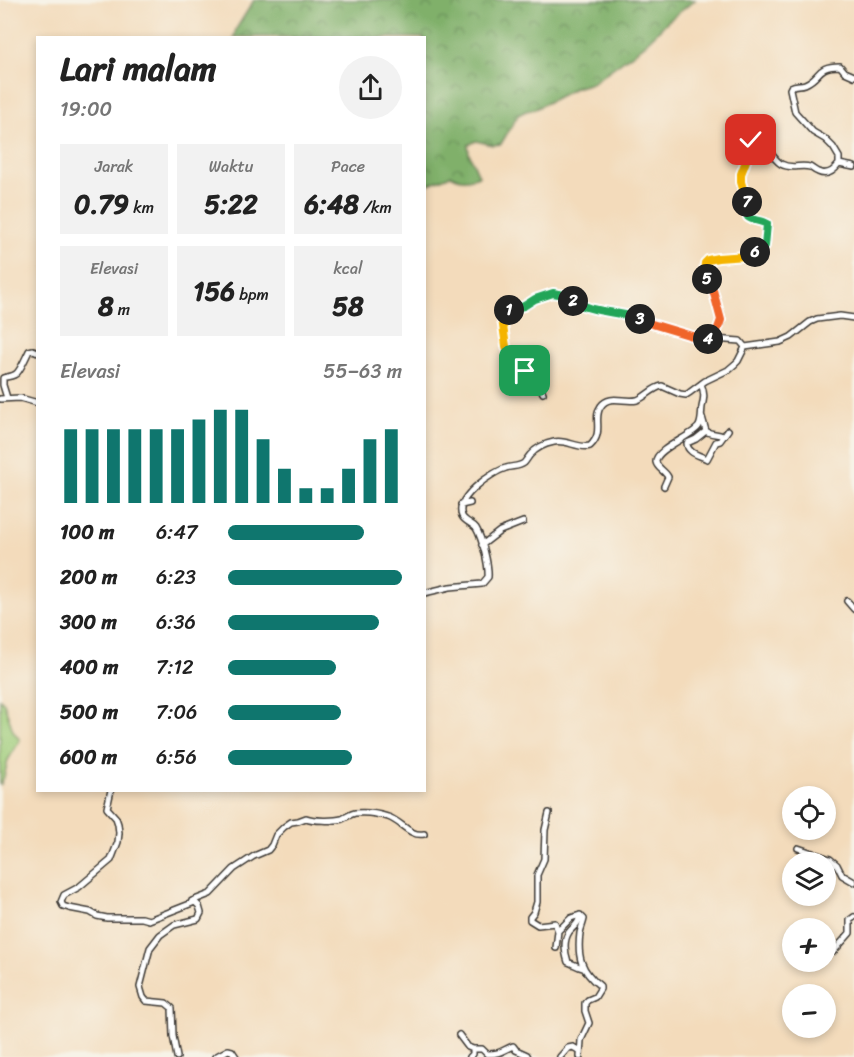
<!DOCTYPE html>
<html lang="id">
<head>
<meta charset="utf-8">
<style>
  body { margin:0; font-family:Sriracha,sans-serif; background:#f2f2f2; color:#222; height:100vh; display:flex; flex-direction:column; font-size:22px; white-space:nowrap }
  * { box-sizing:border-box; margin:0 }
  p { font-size:20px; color:#767676 }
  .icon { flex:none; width:33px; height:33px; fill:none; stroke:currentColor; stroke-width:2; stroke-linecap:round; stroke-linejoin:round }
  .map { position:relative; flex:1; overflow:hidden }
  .details { position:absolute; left:36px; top:36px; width:390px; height:756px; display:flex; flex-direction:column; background:#fff; border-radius:0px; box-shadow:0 3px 9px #0003 }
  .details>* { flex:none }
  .fabs { position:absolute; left:782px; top:786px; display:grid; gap:12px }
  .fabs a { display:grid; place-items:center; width:54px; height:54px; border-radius:50%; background:#fff; box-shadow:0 3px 9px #0003; font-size:30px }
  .pin { position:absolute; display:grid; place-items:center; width:51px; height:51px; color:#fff; margin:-26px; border-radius:12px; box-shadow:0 3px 9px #0006 }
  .km { position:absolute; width:30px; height:30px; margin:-15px; border-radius:50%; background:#222; color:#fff; font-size:16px; line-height:30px; text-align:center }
  .round { display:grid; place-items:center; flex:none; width:63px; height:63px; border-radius:32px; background:#f2f2f2 }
  .head { display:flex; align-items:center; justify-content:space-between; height:102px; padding:0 24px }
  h1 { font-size:33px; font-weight:700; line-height:45px }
  .figures { display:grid; grid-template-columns:repeat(3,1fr); gap:9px; height:102px; padding:6px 24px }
  .figures div { display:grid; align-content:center; border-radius:0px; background:#f2f2f2; text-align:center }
  .figures b { font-size:26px; font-weight:700 }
  .figures small { font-size:16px; font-weight:400 }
  .figures p { font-size:16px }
  .chart { height:168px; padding:12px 24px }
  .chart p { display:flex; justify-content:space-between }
  .chart svg { width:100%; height:108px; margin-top:6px; stroke:#0f766e; stroke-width:6 }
  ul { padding:0 24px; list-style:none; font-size:20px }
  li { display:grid; grid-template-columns:96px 72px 1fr; align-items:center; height:45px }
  li i { height:15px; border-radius:8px; background:#0f766e }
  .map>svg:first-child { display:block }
</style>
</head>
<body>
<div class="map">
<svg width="854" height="1057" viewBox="0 0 854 1057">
  <defs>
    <pattern id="forest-crowns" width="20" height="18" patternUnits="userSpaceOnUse" patternTransform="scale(1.5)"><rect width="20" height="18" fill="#80b06b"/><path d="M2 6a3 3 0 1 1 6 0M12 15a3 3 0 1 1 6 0" fill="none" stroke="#688e57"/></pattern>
  </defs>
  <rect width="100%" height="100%" fill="#f7f3e8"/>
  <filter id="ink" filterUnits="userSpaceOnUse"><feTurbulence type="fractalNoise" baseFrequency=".0167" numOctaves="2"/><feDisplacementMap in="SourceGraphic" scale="12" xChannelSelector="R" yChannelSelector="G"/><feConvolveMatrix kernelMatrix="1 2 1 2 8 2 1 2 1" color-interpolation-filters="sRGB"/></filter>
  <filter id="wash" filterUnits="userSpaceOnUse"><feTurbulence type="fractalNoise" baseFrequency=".008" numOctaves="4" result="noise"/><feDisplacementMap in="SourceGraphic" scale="24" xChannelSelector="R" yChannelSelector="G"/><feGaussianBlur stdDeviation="1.35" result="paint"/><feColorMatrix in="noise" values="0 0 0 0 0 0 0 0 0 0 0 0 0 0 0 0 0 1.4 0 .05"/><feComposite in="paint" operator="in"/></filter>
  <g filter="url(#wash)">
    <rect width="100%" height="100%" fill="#f3dbbb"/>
    <path fill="#a0cd7b" stroke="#5e744c" stroke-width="1.5" d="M0,699L4,703L13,731L20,740L8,760L4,777L0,786Z"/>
    <path fill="url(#forest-crowns)" stroke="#4e6644" stroke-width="1.5" d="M254,0H695L667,22L642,47L592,83L575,88L535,109L526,111L518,115L501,144L493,145L476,141L468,145L469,153L479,176C467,180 462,181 451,175L429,184H424V38L234,37L236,29Z"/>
  </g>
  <g filter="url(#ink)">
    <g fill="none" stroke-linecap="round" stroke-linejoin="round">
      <g stroke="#3c3934" stroke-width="8">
        <path id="minor" d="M854,76L845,72L840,66C815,66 822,77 805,84C800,86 796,84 791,87L790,89L795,112L813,132L825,139L833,147L839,157V164C834,171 827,176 818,172C815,171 813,169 810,167C800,164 792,170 781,164C769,156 768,141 753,140C741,147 747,149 746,160C745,168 740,174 741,183C742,188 745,192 746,196C748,203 748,209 747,215C751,221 761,220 767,224L765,246L747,256L718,258L706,261L704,274L713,289L721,320L714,339L740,341L745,347L780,342L791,337L810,322L817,319L840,316L854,318
          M839,164L854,167
          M543,393L536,378L520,366L507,350L502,319L505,313L512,309L527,305L535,299L542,296L553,293L559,294L564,295L575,303L588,308L628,315L652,324L692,336L714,339
          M7,398L3,385V378C8,376 13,377 17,373C21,369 26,357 29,351L33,350L38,352
          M0,399L20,398L38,403
          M702,417L706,431L696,439L687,443C687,453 699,455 707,459L716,442L720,441L728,430
          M706,431C711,435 717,433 723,436
          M664,486L668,477C665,471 657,468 656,462C655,449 693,436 699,426C702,420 701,414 702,407C704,398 705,393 701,384
          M461,505L470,503
          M482,545L500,531L523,522
          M424,593L450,587L482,584L488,577C489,565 482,538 476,528C472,523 465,522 462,516C454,498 492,472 506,468C512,466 519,467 524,463C525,462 529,456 530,455C536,448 544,444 554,442C566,439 578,449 590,446C605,432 592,418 601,406C609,394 625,403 637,400C646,397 652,388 662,386L680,394L686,395L689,393L705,381L728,370L735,364L738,361L745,347
          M847,601L854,609
          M111,790L107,808L116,818L118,824L119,833L118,842L111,860L79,887L64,895L61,902L63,906L69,908L90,912L97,916L107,918H142L149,920L195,902L199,906L201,913L198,919L174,925L160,935L150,948L140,987L143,997L146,1001L166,1003L172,1008L173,1036L177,1057
          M549,813L545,830L544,859L537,875V902L534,912L530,917V920L538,925L555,923L558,931L571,918L580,915L584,919C583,924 581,928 580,933C577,957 581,971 600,986V989L595,997L588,1000L585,1003V1011L589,1023L581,1040L580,1057
          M798,848L830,859L837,865L842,875L854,882
          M192,901L210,894L234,869L254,856L268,850L272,845L276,835L284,827L291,822L298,821L306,818C313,821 334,821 342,819C347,817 350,814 355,813C365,812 379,814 388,817C401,821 410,837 424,834
          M580,915C579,924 574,926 569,932C563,941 565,953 568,962C574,964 577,967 583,968
          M556,948L558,931
          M833,952L850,933V920L854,917
          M459,1035L468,1047L473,1049
          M215,1057L228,1050L232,1051L236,1057
          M470,1057L473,1054V1049H482L487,1054C501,1054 501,1051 513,1046L516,1050L527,1055L528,1057
          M560,1057L568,1048L573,1047L580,1051"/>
      </g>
      <use href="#minor" stroke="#fff" stroke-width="5"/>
    </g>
  </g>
  <g fill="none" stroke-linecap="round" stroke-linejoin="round" filter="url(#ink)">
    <g stroke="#fff" stroke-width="12">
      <path id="split-1" d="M509,310L505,313L502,319L506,346L508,352L525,371"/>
    </g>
    <g stroke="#fff" stroke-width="12">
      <path id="split-2" d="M509,310L524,306L535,299L553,293L564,295L573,301"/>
    </g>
    <g stroke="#fff" stroke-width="12">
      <path id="split-3" d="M573,301C593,313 619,311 640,319"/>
    </g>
    <g stroke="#fff" stroke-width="12">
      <path id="split-4" d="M640,319L652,324L692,336L708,339"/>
    </g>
    <g stroke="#fff" stroke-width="12">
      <path id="split-5" d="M707,279L713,290L721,320L714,339H708"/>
    </g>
    <g stroke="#fff" stroke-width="12">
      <path id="split-6" d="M707,279L704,273L705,263L708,260L718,258L747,256L755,252"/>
    </g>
    <g stroke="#fff" stroke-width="12">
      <path id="split-7" d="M747,202L748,217C753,221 761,220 767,224L765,246L755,252"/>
    </g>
    <g stroke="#fff" stroke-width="12">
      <path id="split-8" d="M747,202L741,182V174L746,161L745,148L751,140"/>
    </g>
    <use href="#split-1" stroke="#f5b400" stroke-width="8"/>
    <use href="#split-2" stroke="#22a559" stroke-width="8"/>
    <use href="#split-3" stroke="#22a559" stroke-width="8"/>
    <use href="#split-4" stroke="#f0652b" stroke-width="8"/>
    <use href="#split-5" stroke="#f0652b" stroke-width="8"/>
    <use href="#split-6" stroke="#f5b400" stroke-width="8"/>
    <use href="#split-7" stroke="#22a559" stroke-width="8"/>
    <use href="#split-8" stroke="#f5b400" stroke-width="8"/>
  </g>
</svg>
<div class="fabs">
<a><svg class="icon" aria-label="locate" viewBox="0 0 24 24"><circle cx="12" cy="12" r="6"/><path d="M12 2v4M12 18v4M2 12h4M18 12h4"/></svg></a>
<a><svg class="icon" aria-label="layers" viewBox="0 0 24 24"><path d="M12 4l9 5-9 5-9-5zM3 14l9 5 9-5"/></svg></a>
<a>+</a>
<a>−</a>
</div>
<div class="pin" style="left:525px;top:371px;background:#1e9e55"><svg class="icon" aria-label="arrive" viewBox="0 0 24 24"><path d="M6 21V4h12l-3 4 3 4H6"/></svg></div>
<div class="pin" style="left:751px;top:140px;background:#d93025"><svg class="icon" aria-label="check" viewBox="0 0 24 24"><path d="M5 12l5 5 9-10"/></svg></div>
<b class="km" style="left:509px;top:310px">1</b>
<b class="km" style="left:573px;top:301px">2</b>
<b class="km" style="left:640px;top:319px">3</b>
<b class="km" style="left:708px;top:339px">4</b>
<b class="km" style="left:707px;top:279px">5</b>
<b class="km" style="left:755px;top:252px">6</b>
<b class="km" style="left:747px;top:202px">7</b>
<section class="details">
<div class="head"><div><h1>Lari malam</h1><p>19:00</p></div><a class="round"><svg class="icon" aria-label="share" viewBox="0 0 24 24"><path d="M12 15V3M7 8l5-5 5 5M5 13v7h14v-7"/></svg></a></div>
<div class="figures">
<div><p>Jarak</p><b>0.79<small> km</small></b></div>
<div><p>Waktu</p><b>5:22</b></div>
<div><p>Pace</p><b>6:48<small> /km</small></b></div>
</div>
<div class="figures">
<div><p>Elevasi</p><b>8<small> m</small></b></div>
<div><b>156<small> bpm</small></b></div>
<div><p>kcal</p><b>58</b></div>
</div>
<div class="chart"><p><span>Elevasi</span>55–63 m</p>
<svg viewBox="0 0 160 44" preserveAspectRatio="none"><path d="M5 44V14M15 44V14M25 44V14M35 44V14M45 44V14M55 44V14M65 44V10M75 44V6M85 44V6M95 44V18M105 44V30M115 44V38M125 44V38M135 44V30M145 44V18M155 44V14"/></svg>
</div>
<ul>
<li><b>100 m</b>6:47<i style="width:78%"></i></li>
<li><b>200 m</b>6:23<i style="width:100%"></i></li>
<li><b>300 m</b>6:36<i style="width:87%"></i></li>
<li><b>400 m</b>7:12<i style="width:62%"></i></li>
<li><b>500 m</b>7:06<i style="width:65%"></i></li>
<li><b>600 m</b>6:56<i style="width:71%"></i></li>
</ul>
</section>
</div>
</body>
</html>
